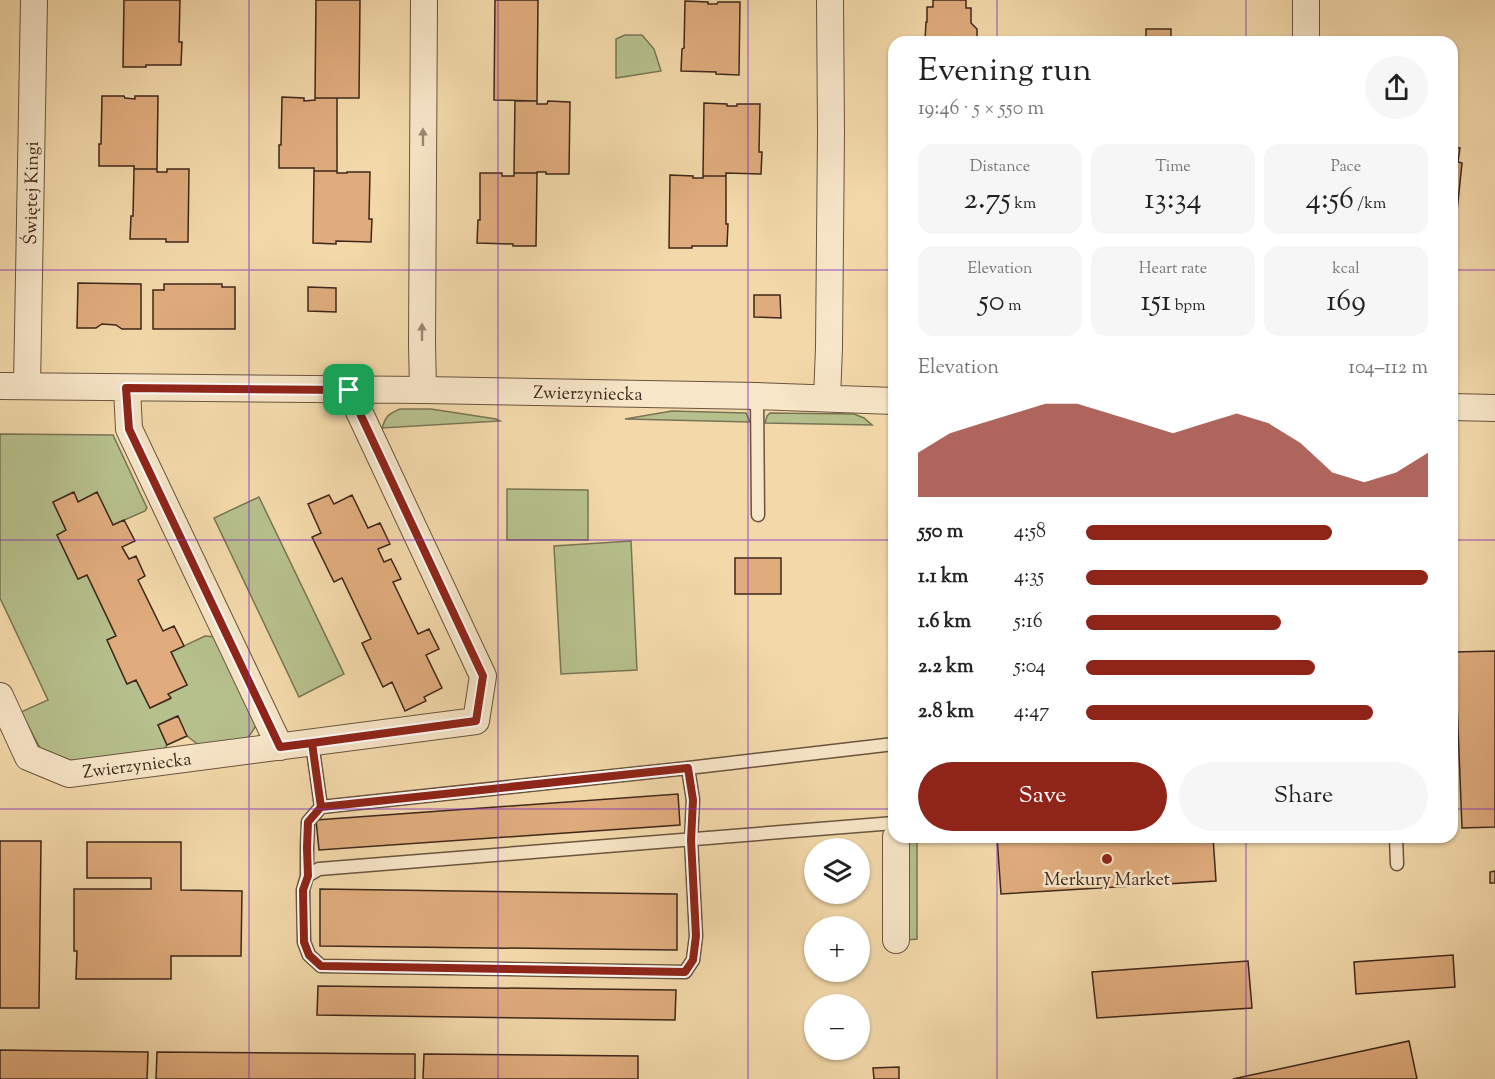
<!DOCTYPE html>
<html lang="en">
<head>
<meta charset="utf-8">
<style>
  body { margin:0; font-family:"Sorts Mill Goudy",serif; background:#f6f6f6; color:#222; height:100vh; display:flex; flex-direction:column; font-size:22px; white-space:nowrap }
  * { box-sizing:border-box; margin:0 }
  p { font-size:20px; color:#767676 }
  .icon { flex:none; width:33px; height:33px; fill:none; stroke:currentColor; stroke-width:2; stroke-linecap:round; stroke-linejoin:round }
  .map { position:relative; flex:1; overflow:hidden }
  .drawer { position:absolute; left:888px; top:36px; width:570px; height:807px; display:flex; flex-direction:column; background:#fff; border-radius:18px; box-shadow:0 2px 4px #0004 }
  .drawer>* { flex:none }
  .buttons { position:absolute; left:804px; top:838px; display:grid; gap:12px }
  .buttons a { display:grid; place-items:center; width:66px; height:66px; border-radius:50%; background:#fff; box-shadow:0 2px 4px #0004; font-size:30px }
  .pin { position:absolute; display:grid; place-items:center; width:51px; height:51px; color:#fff; margin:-26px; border-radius:12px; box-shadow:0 3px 9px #0006 }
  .round { display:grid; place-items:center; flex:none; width:63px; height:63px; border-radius:32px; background:#f6f6f6 }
  .head { display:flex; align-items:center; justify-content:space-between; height:102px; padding:0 30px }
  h1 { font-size:33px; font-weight:600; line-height:45px }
  .figures { display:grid; grid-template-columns:repeat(3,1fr); gap:9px; height:102px; padding:6px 30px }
  .figures div { display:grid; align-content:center; border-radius:15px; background:#f6f6f6; text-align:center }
  .figures b { font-size:30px; font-weight:600 }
  .figures small { font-size:16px; font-weight:400 }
  .figures p { font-size:16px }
  .chart { height:168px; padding:12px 30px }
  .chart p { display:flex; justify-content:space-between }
  .chart svg { width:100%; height:108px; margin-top:6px; fill:#8f2418; opacity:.7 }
  .cta { display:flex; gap:12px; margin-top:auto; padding:12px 30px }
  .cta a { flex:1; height:69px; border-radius:36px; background:#8f2418; color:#fff; font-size:24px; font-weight:600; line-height:69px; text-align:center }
  .cta a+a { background:#f6f6f6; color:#222 }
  ul { padding:0 30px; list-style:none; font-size:20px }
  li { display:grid; grid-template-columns:96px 72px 1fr; align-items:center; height:45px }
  li i { height:15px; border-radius:8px; background:#8f2418 }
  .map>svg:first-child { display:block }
</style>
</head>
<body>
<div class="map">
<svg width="1495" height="1079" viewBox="0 0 1495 1079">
  <rect width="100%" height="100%" fill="#f3d9aa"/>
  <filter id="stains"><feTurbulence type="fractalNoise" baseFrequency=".00333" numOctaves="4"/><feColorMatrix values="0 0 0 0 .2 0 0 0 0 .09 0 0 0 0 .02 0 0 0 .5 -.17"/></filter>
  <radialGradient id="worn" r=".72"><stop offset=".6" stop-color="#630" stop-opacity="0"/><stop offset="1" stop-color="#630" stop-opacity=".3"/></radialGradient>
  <path fill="#b6c08c" stroke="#7a7454" stroke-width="1.5" d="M625,35H642L654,49L661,71L616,78V39Z
    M400,409H431L496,419L500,421L382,428C386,416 388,414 400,409Z
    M672,411L746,413L750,422L625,419Z
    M770,413L854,414L864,418L872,425L765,423L767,416Z
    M0,434L113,435L147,508L145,511L113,525L97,493L78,502L73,492L53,502L66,530L57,535L78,579L87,575L116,636L107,640L127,684L136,680L150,708L170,699L168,694L187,685L171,652L205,636L217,637L256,724L254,729L247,739L200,746L187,736L177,716L158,725L167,745L163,751L66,762L46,756L40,748L21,712L48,700L0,598Z
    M507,489L588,490V540H507Z
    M259,497L344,674L299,697L214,518Z
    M631,541L637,670L561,674L554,546Z
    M908,837H917V939L908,940Z"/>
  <path fill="#e0ac7d" stroke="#3e271b" stroke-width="1.5" d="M124,0H180L179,42H182L181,65H146V67H123Z
    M316,0H360L359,98H315Z
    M495,0H538L537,101L494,100Z
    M933,0H966V8H971V23L977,29V36L971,40V42H927V40H925L926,22H927V7H933Z
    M685,1L708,2V4H717L718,2H740L739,75L716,74V72L681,71L682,49L684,48Z
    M1146,29H1171V42H1146Z
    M102,96H124L125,98L135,99V96H158L157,169H134V166H99V144H101Z
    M282,97L304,98V101L315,100V98H337V171H314V168H279V145H281Z
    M515,101H537V104H547L548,101L570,102L569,174H546V172H537V173H514Z
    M704,103L727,104V106H737V104H760L759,152H762L761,174L726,173V176H703Z
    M1452,147L1460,148L1458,162L1462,163L1457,211L1452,210Z
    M134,169H157V172H167V169H189L188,242H166V239H130L131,216H133Z
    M314,171H337V173H347V172H370L369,219H372L371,242L336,241V244L313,243Z
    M480,173H502V176H514V173H537L536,246H513V244L477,243L478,220H480Z
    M670,175L693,176V178H703V176H726V224H728L727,246H692V248H669Z
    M78,283L141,284V329H122L116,325L102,324L96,328H77Z
    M164,284H222V287H235V329H153V290H164Z
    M308,287L336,288V312L308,311Z
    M754,295H780L781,318L754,317Z
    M74,492L78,502L97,492L113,525L124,520L135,541L122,547L129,559L136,556L145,576L138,580L163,631L174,626L184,646L171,652L187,685L168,694L171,698L150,708L136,680L127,684L107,640L116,636L87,575L78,579L57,535L66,530L53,502Z
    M329,495L334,504L352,495L368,528L380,523L390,544L378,549L384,562L391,559L401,579L393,582L418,634L429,629L439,649L426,655L442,688L424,697L426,701L405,711L392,682L383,687L362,643L371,639L342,578L334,582L312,537L321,533L308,504Z
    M735,558H781V594H735Z
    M1495,651V827L1462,828L1455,652Z
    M178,716L187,736L167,745L158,725Z
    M678,794L680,825L319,850L316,820Z
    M997,837H1213L1216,881L1001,894Z
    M0,841H41L39,1008H0Z
    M87,842H181V890L242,891L241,956H171V979H76L77,951H74V889H151V878H87Z
    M1495,871V883H1490V872Z
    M320,889L677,894V950L320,946Z
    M1453,955L1455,987L1356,994L1354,962Z
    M1248,961L1252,1008L1097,1018L1092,972Z
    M318,986L676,990L675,1020L317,1015Z
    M1409,1041L1417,1079H1233Z
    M0,1050L148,1052L147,1079H0Z
    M157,1052L415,1054V1079H156Z
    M424,1054L638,1056V1079H423Z
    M899,1067V1079H874L873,1068Z"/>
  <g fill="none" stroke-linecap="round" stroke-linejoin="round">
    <g stroke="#6b543f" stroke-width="15">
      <path id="lane" d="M757,396L758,515
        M312,743L321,807L688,768L894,744
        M688,768L693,800L691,840L696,936L693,960L685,972L321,966L309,955L304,942L303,890L307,876L319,869L894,823
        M1396,837L1397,864
        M307,876V848L308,822L321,807"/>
    </g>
    <g stroke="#6b543f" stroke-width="28">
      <path id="street" d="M1306,42V0
        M0,386L423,390L757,396L894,401
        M27,386L34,0
        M127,388L129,429L280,747
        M423,390L422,344L424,0
        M827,398L829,348L831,132L830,0
        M1452,407L1495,408
        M0,696L28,757L69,774L476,721L483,676L349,390
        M896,940V837"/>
    </g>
    <use href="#lane" stroke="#f7e6c8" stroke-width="12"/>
    <use href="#street" stroke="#f7e6c8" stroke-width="26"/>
  </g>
  <defs><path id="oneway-solid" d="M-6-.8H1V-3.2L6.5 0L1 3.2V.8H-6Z" transform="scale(1.5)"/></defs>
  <g fill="#9a8672">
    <use href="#oneway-solid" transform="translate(423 137) rotate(-90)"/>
    <use href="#oneway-solid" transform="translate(422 332) rotate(-90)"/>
  </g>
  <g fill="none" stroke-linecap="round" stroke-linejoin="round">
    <g stroke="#fff" stroke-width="12">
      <path id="route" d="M349,390L483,676L476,721L312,743L321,807L688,768L693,800L691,840L696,936L693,960L685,972L321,966L309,955L304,942L303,890L308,876L307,848L308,822L321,807L312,743L280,747L129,429L126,388L349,390"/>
    </g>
    <use href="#route" stroke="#8f2418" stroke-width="8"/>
  </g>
  <path fill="none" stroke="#7b2cbf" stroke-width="1.5" stroke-opacity="0.55" d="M249,0V1079M498,0V1079M748,0V1079M997,0V42M1246,0V42M0,270H894M1452,270H1495M0,540H894M1452,540H1495M0,809H894M1452,809H1495M997,837V1079M1246,837V1079"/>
  <circle fill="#8f2418" stroke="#f7e6c8" stroke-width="2" cx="1107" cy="859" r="6"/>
  <g text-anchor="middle" stroke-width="5" stroke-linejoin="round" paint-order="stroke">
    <g font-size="18" fill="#3e271b" stroke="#f7e6c8">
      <text transform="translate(31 193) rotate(-89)" y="6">Świętej Kingi</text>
      <text transform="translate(588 393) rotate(1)" y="6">Zwierzyniecka</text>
      <text transform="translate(137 765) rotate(-7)" y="6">Zwierzyniecka</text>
    </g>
    <g font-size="18" fill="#3e271b" stroke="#f7e6c8">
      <text x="1107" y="885">Merkury Market</text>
    </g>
  </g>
  <rect width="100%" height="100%" filter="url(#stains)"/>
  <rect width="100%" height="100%" fill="url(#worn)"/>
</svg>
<div class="buttons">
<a><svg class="icon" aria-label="layers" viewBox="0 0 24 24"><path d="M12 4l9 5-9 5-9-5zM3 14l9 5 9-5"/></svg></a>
<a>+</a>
<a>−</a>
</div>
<div class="pin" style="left:349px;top:390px;background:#1e9e55"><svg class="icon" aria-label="arrive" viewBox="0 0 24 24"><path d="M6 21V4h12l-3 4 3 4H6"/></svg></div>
<section class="drawer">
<div class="head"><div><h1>Evening run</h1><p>19:46 · 5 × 550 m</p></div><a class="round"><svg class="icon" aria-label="share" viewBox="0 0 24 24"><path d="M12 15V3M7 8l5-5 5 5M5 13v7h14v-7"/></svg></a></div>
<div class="figures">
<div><p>Distance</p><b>2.75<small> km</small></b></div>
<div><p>Time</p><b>13:34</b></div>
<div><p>Pace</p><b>4:56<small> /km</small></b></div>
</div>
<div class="figures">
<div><p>Elevation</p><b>50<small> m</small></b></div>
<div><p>Heart rate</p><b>151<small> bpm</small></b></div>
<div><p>kcal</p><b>169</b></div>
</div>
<div class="chart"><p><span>Elevation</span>104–112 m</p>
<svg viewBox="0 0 160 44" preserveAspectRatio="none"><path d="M0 44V26L10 18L20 14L30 10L40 6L50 6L60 10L70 14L80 18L90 14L100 10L110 14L120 22L130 34L140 38L150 34L160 26V44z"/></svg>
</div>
<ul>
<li><b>550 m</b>4:58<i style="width:72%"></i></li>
<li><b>1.1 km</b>4:35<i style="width:100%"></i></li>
<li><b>1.6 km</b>5:16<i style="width:57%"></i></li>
<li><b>2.2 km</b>5:04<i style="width:67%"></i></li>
<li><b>2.8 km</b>4:47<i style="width:84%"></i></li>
</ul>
<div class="cta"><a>Save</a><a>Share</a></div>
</section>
</div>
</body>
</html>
